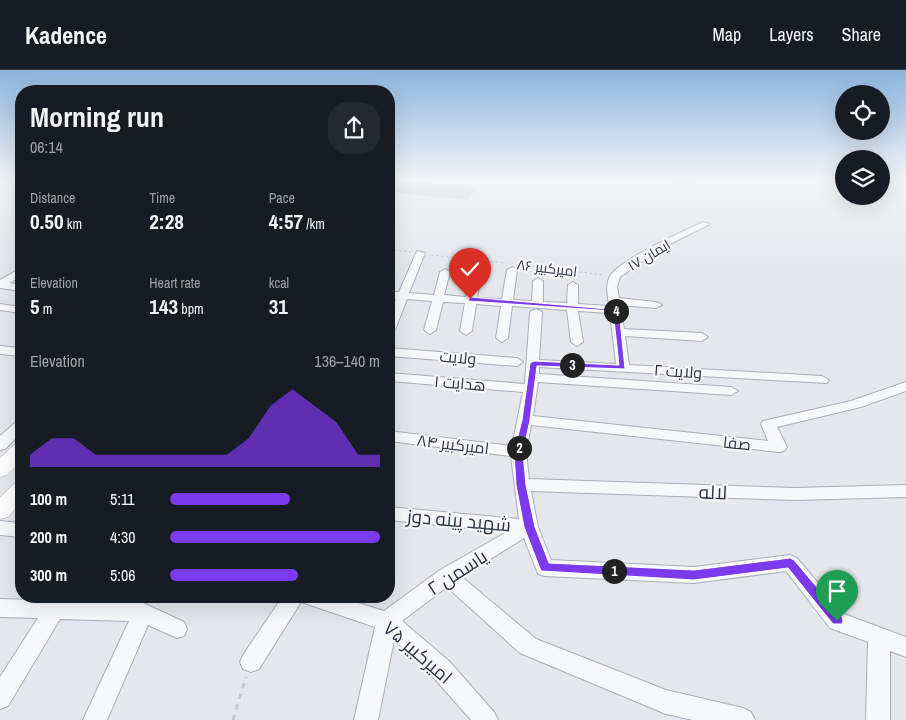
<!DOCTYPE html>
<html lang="en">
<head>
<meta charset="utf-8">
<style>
  body { margin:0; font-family:"Archivo Narrow",Cairo,sans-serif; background:#242831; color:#f1f3f6; height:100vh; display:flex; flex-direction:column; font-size:19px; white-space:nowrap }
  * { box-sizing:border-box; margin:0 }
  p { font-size:16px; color:#9ea1a6 }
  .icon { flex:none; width:28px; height:28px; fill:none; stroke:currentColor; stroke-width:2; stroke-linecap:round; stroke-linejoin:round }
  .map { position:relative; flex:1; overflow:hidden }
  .details { position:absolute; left:15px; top:15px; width:380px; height:518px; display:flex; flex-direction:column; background:#171b24; border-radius:20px; box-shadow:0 5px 20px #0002 }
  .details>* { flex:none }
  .buttons { position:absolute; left:835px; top:15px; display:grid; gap:10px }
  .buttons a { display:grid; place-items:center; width:55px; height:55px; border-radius:50%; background:#171b24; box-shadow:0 5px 20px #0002; font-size:25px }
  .pin { position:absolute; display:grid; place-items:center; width:42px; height:42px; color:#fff; margin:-51px -21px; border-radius:50% 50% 50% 0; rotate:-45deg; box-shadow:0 0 5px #0007 }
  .pin .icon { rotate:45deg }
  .km { position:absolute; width:25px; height:25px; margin:-12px; border-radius:50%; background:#222; color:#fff; font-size:14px; line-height:25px; text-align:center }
  .round { display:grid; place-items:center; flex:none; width:52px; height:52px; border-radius:20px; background:#242831 }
  .summary { display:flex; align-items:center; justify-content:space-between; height:85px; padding:0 15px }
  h1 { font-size:28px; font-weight:700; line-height:38px }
  .stats { display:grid; grid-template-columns:repeat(3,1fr); gap:8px; height:85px; padding:5px 15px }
  .stats div { display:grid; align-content:center }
  .stats b { font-size:21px; font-weight:700 }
  .stats small { font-size:14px; font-weight:400 }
  .stats p { font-size:14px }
  .chart { height:140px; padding:10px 15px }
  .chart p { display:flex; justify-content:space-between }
  .chart svg { width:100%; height:90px; margin-top:5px; fill:#7c3aed; opacity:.7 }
  ul { padding:0 15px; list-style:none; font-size:16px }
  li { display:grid; grid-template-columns:80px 60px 1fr; align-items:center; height:38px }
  li i { height:12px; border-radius:6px; background:#7c3aed }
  header { display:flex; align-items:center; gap:30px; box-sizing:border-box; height:70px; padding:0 25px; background:#171b24; border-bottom:1px solid #363941 }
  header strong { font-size:24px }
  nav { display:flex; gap:28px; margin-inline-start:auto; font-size:18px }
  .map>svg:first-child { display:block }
</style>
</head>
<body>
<header>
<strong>Kadence</strong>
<nav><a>Map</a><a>Layers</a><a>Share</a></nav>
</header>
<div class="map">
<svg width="906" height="650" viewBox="0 0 906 650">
  <rect width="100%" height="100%" fill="#e4e7ec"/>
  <path fill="#bbc0ca" d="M389,109L395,110L477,118L467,130L389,122Z"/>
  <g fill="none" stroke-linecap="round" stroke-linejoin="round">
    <g stroke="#a9aeb7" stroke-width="2">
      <path id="minor" d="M670,109H680L696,114L692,116Z
        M703,152L710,154L658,180L620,207L617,217L619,228L656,232L662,235L656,238L620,235L624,259L702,263L708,267L702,271L625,266L629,295L822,306L829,310L827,313L539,297V304L731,317L738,321L731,325L538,312L533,346L768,371L761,354L763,351L851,331L906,312V321L861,337L777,357L787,377L784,381L779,382L531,355L526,382L529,409L795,418L906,415V427L795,430L531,421L538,457L551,490L694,497L790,485L797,488L844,544L906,567V587L890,581V650H866L868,572L830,558L786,501L694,513L545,506L538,504L524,468L462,507L536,569L666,620L743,638L751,642L755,650H693L666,644L520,583L447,517L402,551L449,591L494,642L498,650H471L433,607L394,570L378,650H354L375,557L301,532L259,599L251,602L243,599L240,592L243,585L283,526H336L384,541L440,500L507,462L389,450V437L519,449L511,386L389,371V361L512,376L523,322L389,311V303L525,314L530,242L536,239L542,242L539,290L616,294L610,243L578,241L583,272L577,276L571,272L567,240L512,236L508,268L502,272L496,268L501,236L476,234L472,261L466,265L460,261L465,233L443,232L436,260L430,264L424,260L432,231L407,229L395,260L389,263V246L396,229L389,228V222H399L417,181L425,183L409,223L434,225L440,202L445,199L450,202L444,225L466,227L471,201L476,198L481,201L477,228L502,229L507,200L512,197L517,200L513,230L532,231L533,211L538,208L543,211V232L567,233L568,215L573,212L578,215V234L609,236C608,226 605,215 610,206C619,190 684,161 703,152Z
        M21,198V205L10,213L21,215V221L0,218V210Z
        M0,234L21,237V243L0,240Z
        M0,276L21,278V286L0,284Z
        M389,278L517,288L523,292L517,296L389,286Z
        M21,350V363L5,379L0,380V366L16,352Z
        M0,451L21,453V467L0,465Z
        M0,529L143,533L184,552L187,559L184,566L177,568L148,555L107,650H83L129,551L60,549L8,636L0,639V607L38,548L0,547Z"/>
    </g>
    <g stroke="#a3abb8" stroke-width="1">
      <path id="major" d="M21,373V391L7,405L0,407V388L14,375Z
        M21,411V432L8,447L0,449V427L14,414Z"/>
    </g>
    <path stroke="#c2c5cb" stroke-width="1" stroke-dasharray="2.5 2.5" stroke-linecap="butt" d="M389,179L411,182
      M431,185L506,193
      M520,195L605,205"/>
    <path stroke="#c2c5cb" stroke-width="3" stroke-dasharray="5.5 5.5" stroke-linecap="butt" d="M233,650L246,607"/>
    <use href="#minor" fill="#f7f8fa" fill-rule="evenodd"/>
    <use href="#major" fill="#fff" fill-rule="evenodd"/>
  </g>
  <linearGradient id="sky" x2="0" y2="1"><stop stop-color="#8bb4dd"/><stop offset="0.55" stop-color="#f3f4f6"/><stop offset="1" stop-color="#f3f4f6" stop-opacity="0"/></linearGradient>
  <rect width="906" height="200" fill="url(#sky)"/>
  <path fill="#7c3aed" stroke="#fff" d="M470,227L619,240L625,299L537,296L530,350L523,382L526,415L535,457L549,493L694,500L790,488L794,490L842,547L843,551L842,554H833L788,498L694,510L541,501L524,457L516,415L514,382L522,350L530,293L534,291L619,295L613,241L468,231Z"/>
  <g text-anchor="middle" stroke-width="4.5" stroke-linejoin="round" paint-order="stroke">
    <g font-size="14" fill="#2b3445" stroke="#f4f6f9">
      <text transform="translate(649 185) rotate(-31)" y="5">ایمان ۱۷</text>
      <text transform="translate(547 198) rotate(7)" y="5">امیرکبیر ۸۶</text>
    </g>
    <g font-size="16" fill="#2b3445" stroke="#f4f6f9">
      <text transform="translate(458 287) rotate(5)" y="6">ولایت</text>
      <text transform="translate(678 301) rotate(4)" y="6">ولایت ۲</text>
      <text transform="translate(460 313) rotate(5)" y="6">هدایت ۱</text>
      <text transform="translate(737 373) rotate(6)" y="6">صفا</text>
      <text transform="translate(453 374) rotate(7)" y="6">امیرکبیر ۸۴</text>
    </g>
    <g font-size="19" fill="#2b3445" stroke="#f4f6f9">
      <text transform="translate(713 422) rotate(2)" y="7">لاله</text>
      <text transform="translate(459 450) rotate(5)" y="7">شهید پینه دوز</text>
      <text transform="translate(457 502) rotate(-33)" y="7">یاسمن ۲</text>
      <text transform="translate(418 582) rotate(41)" y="7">امیرکبیر ۷۵</text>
    </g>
  </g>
</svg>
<div class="buttons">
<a><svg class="icon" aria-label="locate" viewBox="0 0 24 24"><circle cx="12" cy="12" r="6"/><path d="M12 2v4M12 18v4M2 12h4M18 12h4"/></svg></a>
<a><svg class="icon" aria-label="layers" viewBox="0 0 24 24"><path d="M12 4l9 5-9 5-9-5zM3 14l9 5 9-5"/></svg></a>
</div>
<div class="pin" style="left:837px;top:551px;background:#1e9e55"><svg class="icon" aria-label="arrive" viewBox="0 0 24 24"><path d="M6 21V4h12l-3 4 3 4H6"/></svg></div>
<div class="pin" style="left:470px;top:229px;background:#d93025"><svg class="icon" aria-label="check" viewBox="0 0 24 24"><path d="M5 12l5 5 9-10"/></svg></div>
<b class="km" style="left:614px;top:501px">1</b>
<b class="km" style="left:519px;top:378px">2</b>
<b class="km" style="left:572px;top:295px">3</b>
<b class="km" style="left:616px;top:241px">4</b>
<section class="details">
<div class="summary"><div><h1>Morning run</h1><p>06:14</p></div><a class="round"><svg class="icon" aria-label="share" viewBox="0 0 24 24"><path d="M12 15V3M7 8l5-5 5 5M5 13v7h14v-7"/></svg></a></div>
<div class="stats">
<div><p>Distance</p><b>0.50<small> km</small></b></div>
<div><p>Time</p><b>2:28</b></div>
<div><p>Pace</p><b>4:57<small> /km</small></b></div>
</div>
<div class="stats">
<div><p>Elevation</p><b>5<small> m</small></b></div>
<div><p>Heart rate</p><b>143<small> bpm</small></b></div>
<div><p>kcal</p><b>31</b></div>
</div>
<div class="chart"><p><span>Elevation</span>136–140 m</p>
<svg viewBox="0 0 160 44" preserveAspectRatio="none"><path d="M0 44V38L10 30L20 30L30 38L40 38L50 38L60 38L70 38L80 38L90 38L100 30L110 14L120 6L130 14L140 22L150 38L160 38V44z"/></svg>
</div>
<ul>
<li><b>100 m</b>5:11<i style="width:57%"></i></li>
<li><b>200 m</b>4:30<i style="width:100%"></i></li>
<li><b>300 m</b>5:06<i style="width:61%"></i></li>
</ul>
</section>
</div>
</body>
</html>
